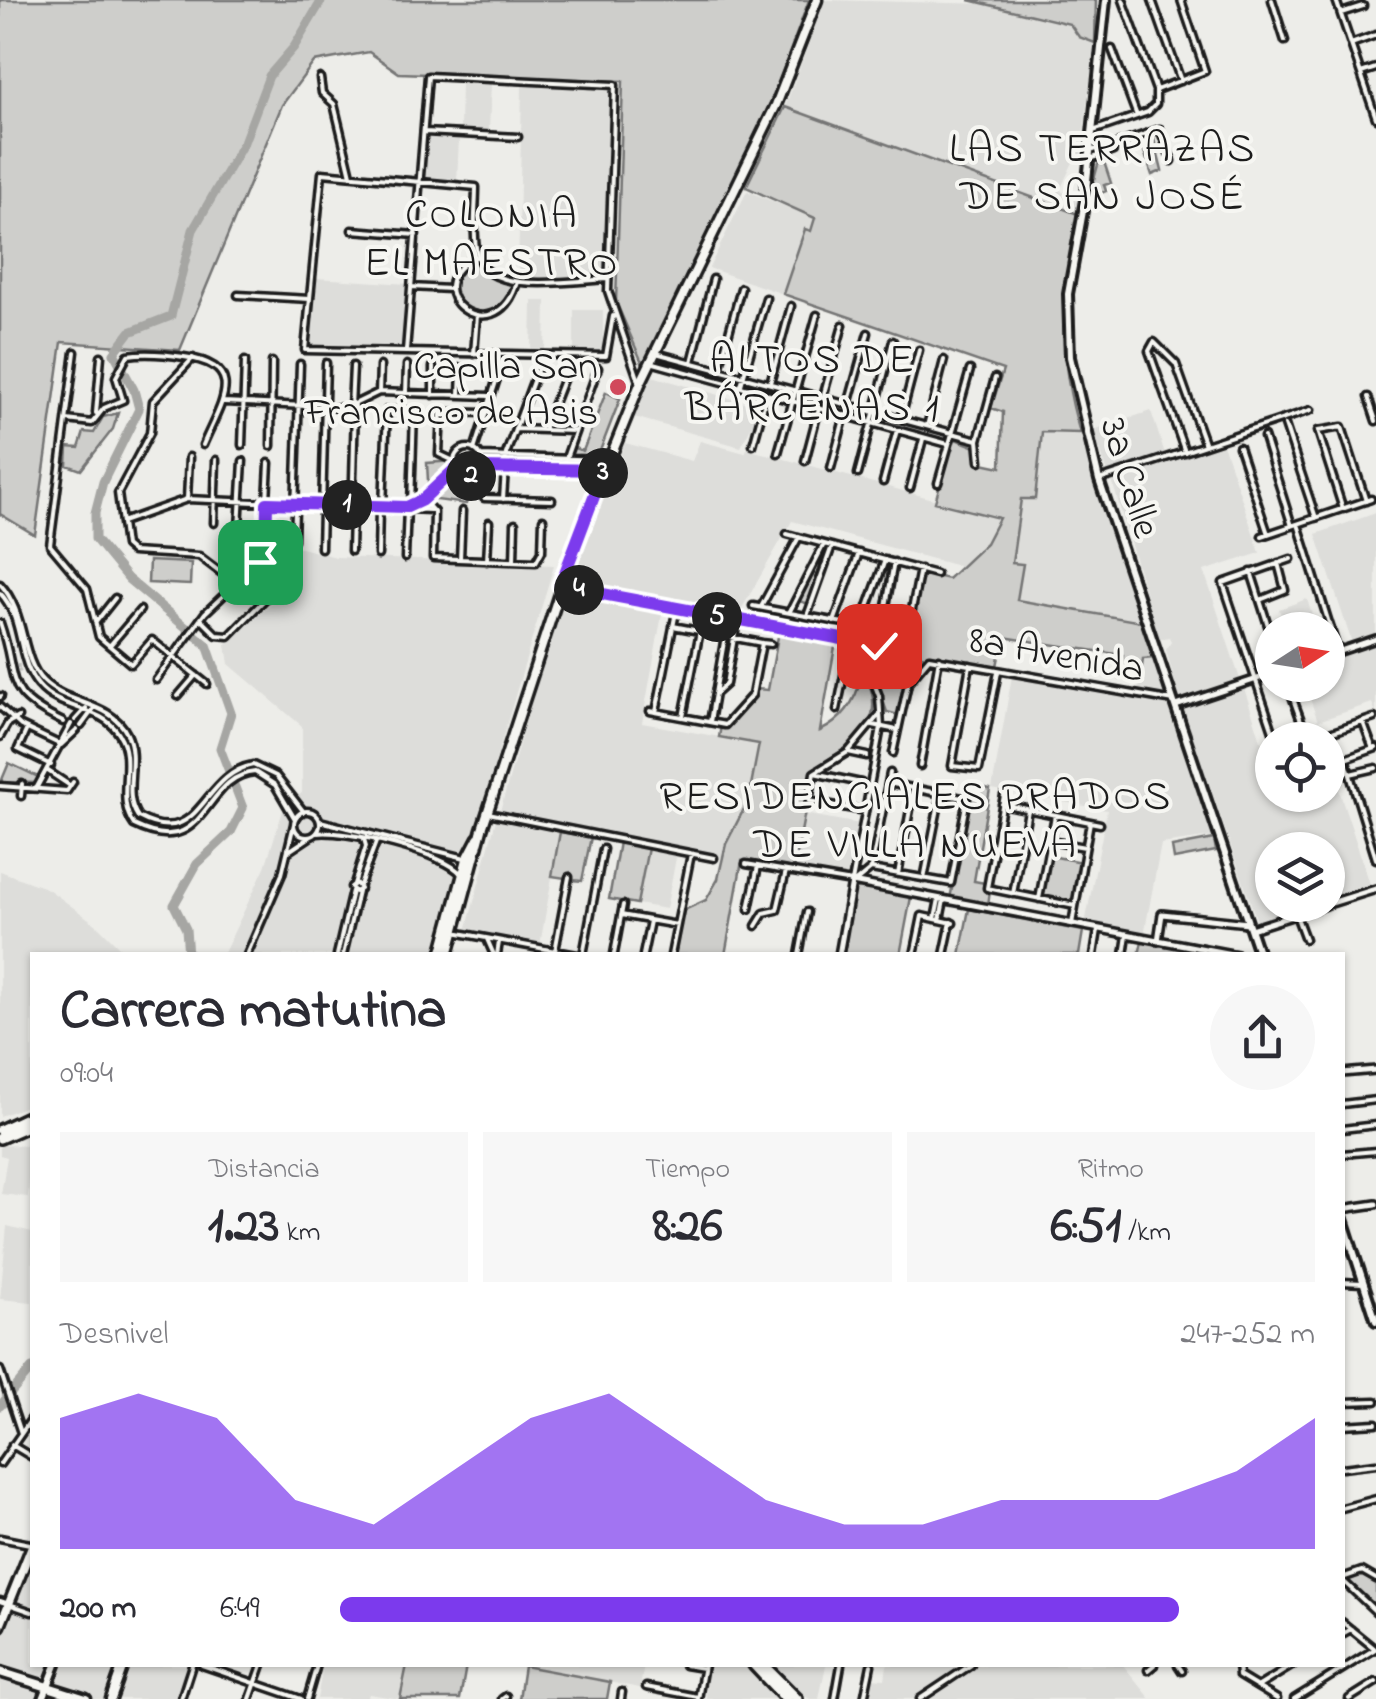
<!DOCTYPE html>
<html lang="es">
<head>
<meta charset="utf-8">
<style>
  body { margin:0; font-family:"Indie Flower",sans-serif; background:#f7f7f7; color:#2b2b33; height:100vh; display:flex; flex-direction:column; font-size:38px; white-space:nowrap }
  * { box-sizing:border-box; margin:0 }
  p { font-size:32px; color:#7c7c81 }
  .icon { flex:none; width:55px; height:55px; fill:none; stroke:currentColor; stroke-width:2; stroke-linecap:round; stroke-linejoin:round }
  .map { position:relative; flex:1; overflow:hidden }
  .details { position:absolute; left:30px; top:952px; width:1315px; height:715px; display:flex; flex-direction:column; background:#fff; border-radius:0px; box-shadow:0 2px 8px #0004 }
  .details>* { flex:none }
  .needle { width:65px; rotate:78deg }
  .tools { position:absolute; left:1255px; top:612px; display:grid; gap:20px }
  .tools a { display:grid; place-items:center; width:90px; height:90px; border-radius:50%; background:#fff; box-shadow:0 2px 8px #0004; font-size:50px }
  .pin { position:absolute; display:grid; place-items:center; width:85px; height:85px; color:#fff; margin:-42px; border-radius:20px; box-shadow:0 5px 15px #0006 }
  .km { position:absolute; width:50px; height:50px; margin:-25px; border-radius:50%; background:#222; color:#fff; font-size:28px; line-height:50px; text-align:center }
  .round { display:grid; place-items:center; flex:none; width:105px; height:105px; border-radius:52px; background:#f7f7f7 }
  .summary { display:flex; align-items:center; justify-content:space-between; height:170px; padding:0 30px }
  h1 { font-size:55px; font-weight:800; line-height:75px }
  .metrics { display:grid; grid-template-columns:repeat(3,1fr); gap:15px; height:170px; padding:10px 30px }
  .metrics div { display:grid; align-content:center; border-radius:0px; background:#f7f7f7; text-align:center }
  .metrics b { font-size:50px; font-weight:800 }
  .metrics small { font-size:28px; font-weight:400 }
  .metrics p { font-size:28px }
  .chart { height:280px; padding:20px 30px }
  .chart p { display:flex; justify-content:space-between }
  .chart svg { width:100%; height:180px; margin-top:10px; fill:#7c3aed; opacity:.7 }
  ul { padding:0 30px; list-style:none; font-size:32px }
  li { display:grid; grid-template-columns:160px 120px 1fr; align-items:center; height:75px }
  li i { height:25px; border-radius:12px; background:#7c3aed }
  .map>svg:first-child { display:block }
</style>
</head>
<body>
<div class="map">
<svg width="1376" height="1699" viewBox="0 0 1376 1699">
  <rect width="100%" height="100%" fill="#edede9"/>
  <filter id="ink" filterUnits="userSpaceOnUse"><feTurbulence type="fractalNoise" baseFrequency=".01" numOctaves="2"/><feDisplacementMap in="SourceGraphic" scale="20" xChannelSelector="R" yChannelSelector="G"/><feConvolveMatrix kernelMatrix="1 2 1 2 8 2 1 2 1" color-interpolation-filters="sRGB"/></filter>
  <g filter="url(#ink)">
    <path fill="#ddddda" d="M825,0L992,4L1070,24L1079,37L1095,43L1080,161L1075,158L1060,190L1079,203L1078,214L785,107Z
      M461,82L491,83L489,131L460,129Z
      M522,86L612,89L604,278L518,277Z
      M427,138H459L457,182L425,179Z
      M747,191L815,218L811,232L805,230L783,294L709,268Z
      M316,278L408,284L403,348L311,345Z
      M532,301H546L545,352H531Z
      M574,310H603V352H574Z
      M652,376L761,407L741,447L634,417Z
      M1151,411L1165,454L1108,473L1093,430Z
      M1042,431L1080,433L1142,622L1017,600L1023,564H1012L1021,498L1035,499Z
      M700,441L745,453L747,449L1000,517L986,543L962,567L792,521L737,617L570,585L625,443L692,461Z
      M1223,444L1260,553L1204,571L1241,682L1180,701L1166,650L1171,642L1169,637L1159,639L1112,481Z
      M1376,513V634L1352,643L1316,534Z
      M293,546L336,557L554,565L438,955H223L265,867L285,804L302,793V726L229,664L226,645L295,582Z
      M567,593L663,609L642,723L759,744L748,801L723,858L687,847L500,811L555,618Z
      M1307,599L1317,630H1286L1279,609Z
      M1376,644V713L1372,703L1318,721L1305,685H1328V661Z
      M1155,658L1168,696L1138,690L1143,659Z
      M1012,676L1169,704L1213,837L1161,844L1144,935L1085,924L1107,810L992,789Z
      M1244,688L1272,774V795H1328V780L1335,778L1371,887L1328,901V850H1272V905H1316L1258,924L1183,709Z
      M804,814L860,824L851,873L844,878L794,869Z
      M496,820L560,832L540,945L466,931Z
      M648,848L677,853L666,909L637,904Z
      M0,871L48,889L97,925L127,955H32V1104L0,1116Z
      M0,1145L32,1146L28,1197L1,1194L7,1157L0,1155Z
      M7,1226L32,1232V1302L0,1299Z
      M27,1536L32,1538V1665H197L186,1699H0V1612Z
      M323,1665H407L400,1699L369,1694L367,1699H317Z
      M518,1665H644L640,1688Z
      M707,1665H749L778,1699H706Z
      M768,1665H826L819,1699H810L787,1686Z
      M887,1665H964L917,1699H867L871,1678L885,1679Z
      M978,1665H1123L1151,1699H926Z"/>
    <path fill="#cececb" stroke="#757574" stroke-width="2.5" d="M0,0H809L774,95L644,367L616,302L623,81L399,73L369,52L314,62L282,105L180,350L62,342L35,535L0,514Z
      M969,0H1096L1095,43L1079,37L1070,24Z
      M785,107L1078,214C1061,296 1056,351 1080,433L1042,432L1035,499H1021L1012,563L1023,564L1017,600L1142,622L1155,658L1143,659L1141,674L1119,678L1123,655L1003,637L997,666L922,655L906,684L899,715L887,712L875,678L890,672L894,651L904,649L890,645L893,634L909,637L922,573L948,579L986,543L999,518L935,502L953,438L981,449L978,462L1001,467L1003,412L991,408L1003,370L783,294L805,229L811,231L815,218L746,187Z
      M1153,135L1162,171L1152,175L1140,139Z
      M1111,153L1104,162L1111,183L1104,185L1106,191L1089,198L1099,161L1095,162Z
      M477,255L492,276L517,282C509,313 493,317 464,311L450,289L455,271Z
      M680,359L952,433L948,444L678,369Z
      M606,392L620,399L598,456L579,455L578,470L482,469V482L474,485L466,504L429,499L427,463L453,461L463,449L481,456L570,457L571,447L583,451Z
      M118,413L113,429L81,470L67,465L68,447L79,448L84,432L94,433L103,417Z
      M826,547L810,604L798,601Z
      M149,561L191,563L190,585L148,583Z
      M779,631L836,641L820,731C842,721 856,701 861,678H867C889,728 850,745 813,769L794,869L742,861L725,955H674L682,911L706,900L718,879L726,844L748,801L759,744L719,737L721,726L726,727L754,698L756,689L768,690Z
      M9,763L42,779L39,783L1,782Z
      M972,785L990,789L974,881L985,883L984,890L990,891L988,905L950,899Z
      M560,832L591,837L582,881L572,880L570,873L565,878L552,876Z
      M1214,839L1216,851L1174,859L1172,847Z
      M619,842L648,848L637,904L609,899Z
      M1051,856L1081,862L1073,902L1043,897Z
      M861,887L911,897L900,955H843L854,890Z
      M969,909L1083,931L1079,955H960Z
      M1142,941L1199,952L1198,955H1139Z
      M1362,1574L1376,1581V1609L1345,1583L1348,1575Z
      M407,1665L466,1666L460,1699H400Z
      M524,1666L610,1682L607,1699H519Z"/>
    <g fill="none" stroke-linecap="round" stroke-linejoin="round">
      <path stroke="#a6a6a3" stroke-width="9" d="M188,955L186,929L174,905L197,864L231,832L243,808L220,748L231,713L207,645L128,579L95,539V513L103,482L139,409L134,390L114,353L130,332L171,316L193,230L244,142L269,76L294,47L322,0
        M0,1406L32,1368"/>
      <path stroke="#c3c3c0" stroke-width="4" stroke-dasharray="4 2" stroke-linecap="butt" d="M17,666H20
        M18,671L21,670"/>
      <g stroke="#1c1c1c" stroke-width="11">
        <path id="minor" d="M1152,0L1181,81
          M1272,0L1285,41
          M1336,0L1376,118
          M1341,13L1363,6
          M1351,44L1376,35
          M1112,49L1137,116
          M1361,73L1376,68
          M320,78L322,93L334,104L351,175
          M1156,90L1205,71L1181,0
          M1093,131L1148,112L1156,104V90L1123,0
          M425,132L518,137
          M1112,146L1160,129L1172,161
          M1090,159L1113,151L1111,145L1090,151
          M352,230L416,235
          M477,256C408,289 496,356 517,282
          M608,279C577,280 489,296 478,257C472,236 476,208 476,187L322,173L305,350L606,356L613,316
          M411,287L450,289
          M238,295L310,299
          M406,351L428,76L615,85L608,291L639,381
          M75,352L50,545L87,589L99,637L131,664L152,640L207,684
          M656,353L978,440
          M474,354L477,315
          M193,358L153,401L150,433L118,493L125,546L132,552L199,556L236,584
          M692,362L713,279
          M654,363L948,444
          M719,369L741,288
          M770,383L791,306
          M741,385L766,298
          M379,392L380,366
          M406,393L407,365
          M433,395V367
          M460,395L461,368
          M823,397L843,325
          M1368,397L1376,421
          M224,402L346,408L379,392L489,396
          M848,405L868,333
          M351,407L353,366
          M96,413L101,356
          M901,418L919,350
          M67,420L92,423L104,408L123,400L116,377L128,355C147,352 165,354 184,357C249,366 221,403 203,445
          M1285,425L1316,518
          M927,426L944,360
          M515,429L574,431
          M544,429L567,370
          M1264,437L1292,526
          M242,445L245,361
          M753,445L767,394
          M271,446L272,362
          M1239,447L1268,534
          M454 462a14 14 0 1 1 28 0a14 14 0 1 1-28 0Z
          M474,450L502,363
          M1185,452L1149,351L1154,342L1176,364L1205,445
          M778,453L817,315
          M481,456L606,460
          M454,461L439,454L441,412L484,413
          M805,461L819,408
          M980,461L978,440L995,378
          M481,468L604,471
          M831,468L845,415
          M562,469L598,368
          M858,474L893,341
          M1099,480L1311,410
          M883,482L897,430
          M938,483L970,370
          M910,488L923,439
          M484,498L552,500
          M187,499L189,457
          M422,499L434,512L433,558L536,562L542,551L543,519
          M503,499L506,454L538,368
          M383,507L387,410L414,411L411,505
          M1343,509L1318,431L1342,427L1366,501
          M122,522L187,499L430,510
          M214,523L216,460
          M1298,524L1338,652
          M239,528L243,461
          M787,534L936,574
          M1262,536L1371,499
          M294,540L300,364
          M321,548L326,363
          M351,551L355,406
          M378,555L379,507
          M405,558L407,507L422,499L455,469
          M460,559L462,511
          M487,561L489,522
          M514,561L515,523
          M1251,572L1272,638
          M0,584C27,613 20,658 43,681C67,705 111,701 127,734C140,761 121,793 138,817C202,851 200,775 253,765L276,776L304,812
          M564,587L884,646
          M0,593C25,619 16,660 39,686C60,711 101,705 119,734C137,762 114,797 134,825C209,862 201,776 255,772L275,785L295,819
          M1260,600L1285,590L1278,563
          M753,606L907,635L920,569
          M761,607L799,537
          M790,611L824,544
          M807,616L832,546
          M201,619L217,635L229,636L276,588L278,555L268,544
          M96,622L115,598
          M834,622L859,553
          M0,623C20,681 0,692 63,722
          M673,626L762,643
          M861,626L885,560
          M111,644L140,610
          M879,645L894,562
          M970,665L952,766L979,769L998,672
          M845,671L870,675
          M156,680L205,613L264,557L269,463
          M1288,685L1308,740
          M715,694L726,684L737,621
          M178,696L196,675
          M0,697L1,696
          M0,707L21,726L61,745
          M837,710L849,650
          M650,711L725,725L752,695L762,643L771,644
          M656,712L675,617
          M683,717L700,631
          M75,720L86,708
          M710,722L728,619
          M1363,722L1373,749
          M873,725L897,730
          M81,726L95,707
          M27,729L18,749L51,765
          M0,737L8,723L18,717
          M1276,740L1223,583L1291,559
          M1309,740L1374,718
          M61,745L77,730
          M848,752L867,756
          M893,753L908,683L929,658L1174,701
          M1345,759L1376,859
          M1328,765L1376,748
          M920,766L939,659
          M48,771L69,785
          M814,773L848,752L879,715
          M814,773L809,801L865,811
          M814,773L861,783
          M1350,774L1376,768
          M0,786L67,791L73,782
          M37,787L71,724
          M1004,795L987,888L1075,906
          M21,796L22,784
          M1002,804L1100,824
          M294 824a13 13 0 1 1 26 0a13 13 0 1 1-26 0Z
          M488,813L714,858
          M320,821L465,858
          M317,833C344,829 447,853 462,875
          M1050,841L1085,847
          M289,851L310,837
          M746,864L852,882L881,727L879,696L871,675L875,655
          M871,869L890,773
          M898,874L914,788
          M924,879L941,793
          M356,883L360,889L355,892L351,887Z
          M854,883L871,869L951,883L967,799L888,783
          M354,884L366,846L364,839
          M360,885L376,842
          M1013,894L1028,810
          M1039,899L1055,815
          M749,909L758,866
          M621,915L677,925
          M1296,915L1305,939
          M935,919L939,899
          M940,920L944,900
          M1072,924L1090,822
          M756,926L764,913L777,910L786,871
          M454,932L577,955
          M487,939L494,955
          M555,951L569,877
          M614,954L623,905
          M247,955L282,874L294,824
          M337,955L352,891
          M343,955L358,892
          M497,955L499,942
          M583,955L603,849
          M643,955L650,921
          M671,955L691,854
          M799,955L807,912
          M914,955L922,916L953,923
          M944,955L951,922
          M1094,955L1098,930
          M1124,955L1127,935
          M1342,1104L1376,1100
          M1342,1129L1376,1125
          M1342,1154L1376,1151
          M1342,1282L1363,1283
          M0,1370L21,1433
          M1342,1402L1376,1401
          M1342,1425L1376,1423
          M12,1445L32,1457
          M0,1464L32,1418
          M1342,1468L1376,1464
          M1342,1508L1376,1499
          M0,1538L30,1544
          M1342,1578L1362,1571L1376,1579
          M1342,1580L1376,1612
          M0,1601L32,1612
          M1342,1622L1374,1648
          M1342,1634L1351,1629
          M202,1665L301,1699
          M685,1665L703,1668
          M1178,1665L1182,1671
          M1238,1665L1239,1676L1277,1699
          M1148,1670L1154,1665
          M1259,1686L1293,1665
          M646,1687L698,1697
          M181,1699L192,1665
          M250,1699L262,1665
          M307,1699L317,1665
          M502,1699L506,1696
          M621,1699L622,1692
          M698,1699L704,1665
          M835,1699L841,1665
          M864,1699L871,1665
          M920,1699L971,1665
          M1294,1699L1375,1649
          M1349,1699L1376,1682"/>
      </g>
      <g stroke="#1c1c1c" stroke-width="12">
        <path id="tertiary" d="M1328,655L1376,639
          M1176,706L1272,674
          M1328,904L1376,889
          M1251,929L1326,905
          M1158,941L1162,914L1248,923
          M839,955L852,882L1237,955
          M1342,1073L1376,1070
          M1342,1209L1376,1204"/>
      </g>
      <g stroke="#1c1c1c" stroke-width="14">
        <path id="secondary" d="M1106,0L1085,200L1068,294L1070,357L1099,480L1259,955
          M1342,1216L1376,1321
          M43,1699L56,1665"/>
      </g>
      <g stroke="#1c1c1c" stroke-width="15">
        <path id="primary" d="M441,955L467,859L478,838
          M448,955L482,829L575,545L640,384L776,105L817,0
          M0,1626L32,1546
          M0,1672L86,1699
          M111,1699L123,1665"/>
      </g>
      <g stroke="#1c1c1c" stroke-width="16">
        <path id="trunk" d="M0,1130L32,1115
          M0,1138L32,1124
          M754,1665L786,1699
          M763,1665L797,1699"/>
      </g>
      <use href="#minor" stroke="#f6f6f2" stroke-width="4"/>
      <use href="#tertiary" stroke="#f6f6f2" stroke-width="5"/>
      <use href="#secondary" stroke="#f6f6f2" stroke-width="6"/>
      <use href="#primary" stroke="#f6f6f2" stroke-width="8"/>
      <use href="#trunk" stroke="#f6f6f2" stroke-width="9"/>
    </g>
  </g>
  <g fill="none" stroke-linecap="round" stroke-linejoin="round" filter="url(#ink)">
    <g stroke="#fff" stroke-width="20">
      <path id="route" d="M260,562L266,550L267,503L407,507L422,500L455,469L466,477L481,468L604,470L560,586L879,646"/>
    </g>
    <use href="#route" stroke="#7c3aed" stroke-width="12"/>
  </g>
  <circle fill="#d1495b" stroke="#f6f6f2" stroke-width="4" cx="618" cy="387" r="10"/>
  <g text-anchor="middle" stroke-width="8" stroke-linejoin="round" paint-order="stroke">
    <g font-size="40" fill="#1c1c1c" stroke="#f6f6f2" text-anchor="end">
      <text x="598" y="378">Capilla San<tspan x="598" dy="46">Francisco de Asis</tspan></text>
    </g>
    <g font-size="40" fill="#1c1c1c" stroke="#f6f6f2">
      <text transform="translate(1132 477) rotate(73)" y="14">3a Calle</text>
      <text transform="translate(1057 652) rotate(10)" y="14">8a Avenida</text>
    </g>
    <g font-size="42" letter-spacing="2.5" fill="#1c1c1c" stroke="#f6f6f2">
      <text x="1103" y="161">LAS TERRAZAS<tspan x="1103" dy="48">DE SAN JOSÉ</tspan></text>
      <text x="492" y="227">COLONIA<tspan x="492" dy="48">EL MAESTRO</tspan></text>
      <text x="813" y="372">ALTOS DE<tspan x="813" dy="48">BÁRCENAS 1</tspan></text>
      <text x="916" y="809">RESIDENCIALES PRADOS<tspan x="916" dy="48">DE VILLA NUEVA</tspan></text>
    </g>
  </g>
</svg>
<div class="tools">
<a><svg class="needle" viewBox="-14 -14 28 28"><path d="M0-13l5 13h-10z" fill="#e53935"/><path d="M0 13l5-13h-10z" fill="#7c7c81"/></svg></a>
<a><svg class="icon" aria-label="locate" viewBox="0 0 24 24"><circle cx="12" cy="12" r="6"/><path d="M12 2v4M12 18v4M2 12h4M18 12h4"/></svg></a>
<a><svg class="icon" aria-label="layers" viewBox="0 0 24 24"><path d="M12 4l9 5-9 5-9-5zM3 14l9 5 9-5"/></svg></a>
</div>
<div class="pin" style="left:260px;top:562px;background:#1e9e55"><svg class="icon" aria-label="arrive" viewBox="0 0 24 24"><path d="M6 21V4h12l-3 4 3 4H6"/></svg></div>
<div class="pin" style="left:879px;top:646px;background:#d93025"><svg class="icon" aria-label="check" viewBox="0 0 24 24"><path d="M5 12l5 5 9-10"/></svg></div>
<b class="km" style="left:347px;top:505px">1</b>
<b class="km" style="left:471px;top:476px">2</b>
<b class="km" style="left:603px;top:473px">3</b>
<b class="km" style="left:579px;top:590px">4</b>
<b class="km" style="left:717px;top:617px">5</b>
<section class="details">
<div class="summary"><div><h1>Carrera matutina</h1><p>09:04</p></div><a class="round"><svg class="icon" aria-label="share" viewBox="0 0 24 24"><path d="M12 15V3M7 8l5-5 5 5M5 13v7h14v-7"/></svg></a></div>
<div class="metrics">
<div><p>Distancia</p><b>1.23<small> km</small></b></div>
<div><p>Tiempo</p><b>8:26</b></div>
<div><p>Ritmo</p><b>6:51<small> /km</small></b></div>
</div>
<div class="chart"><p><span>Desnivel</span>247–252 m</p>
<svg viewBox="0 0 160 44" preserveAspectRatio="none"><path d="M0 44V12L10 6L20 12L30 32L40 38L50 25L60 12L70 6L80 19L90 32L100 38L110 38L120 32L130 32L140 32L150 25L160 12V44z"/></svg>
</div>
<ul>
<li><b>200 m</b>6:49<i style="width:86%"></i></li>
</ul>
</section>
</div>
</body>
</html>
